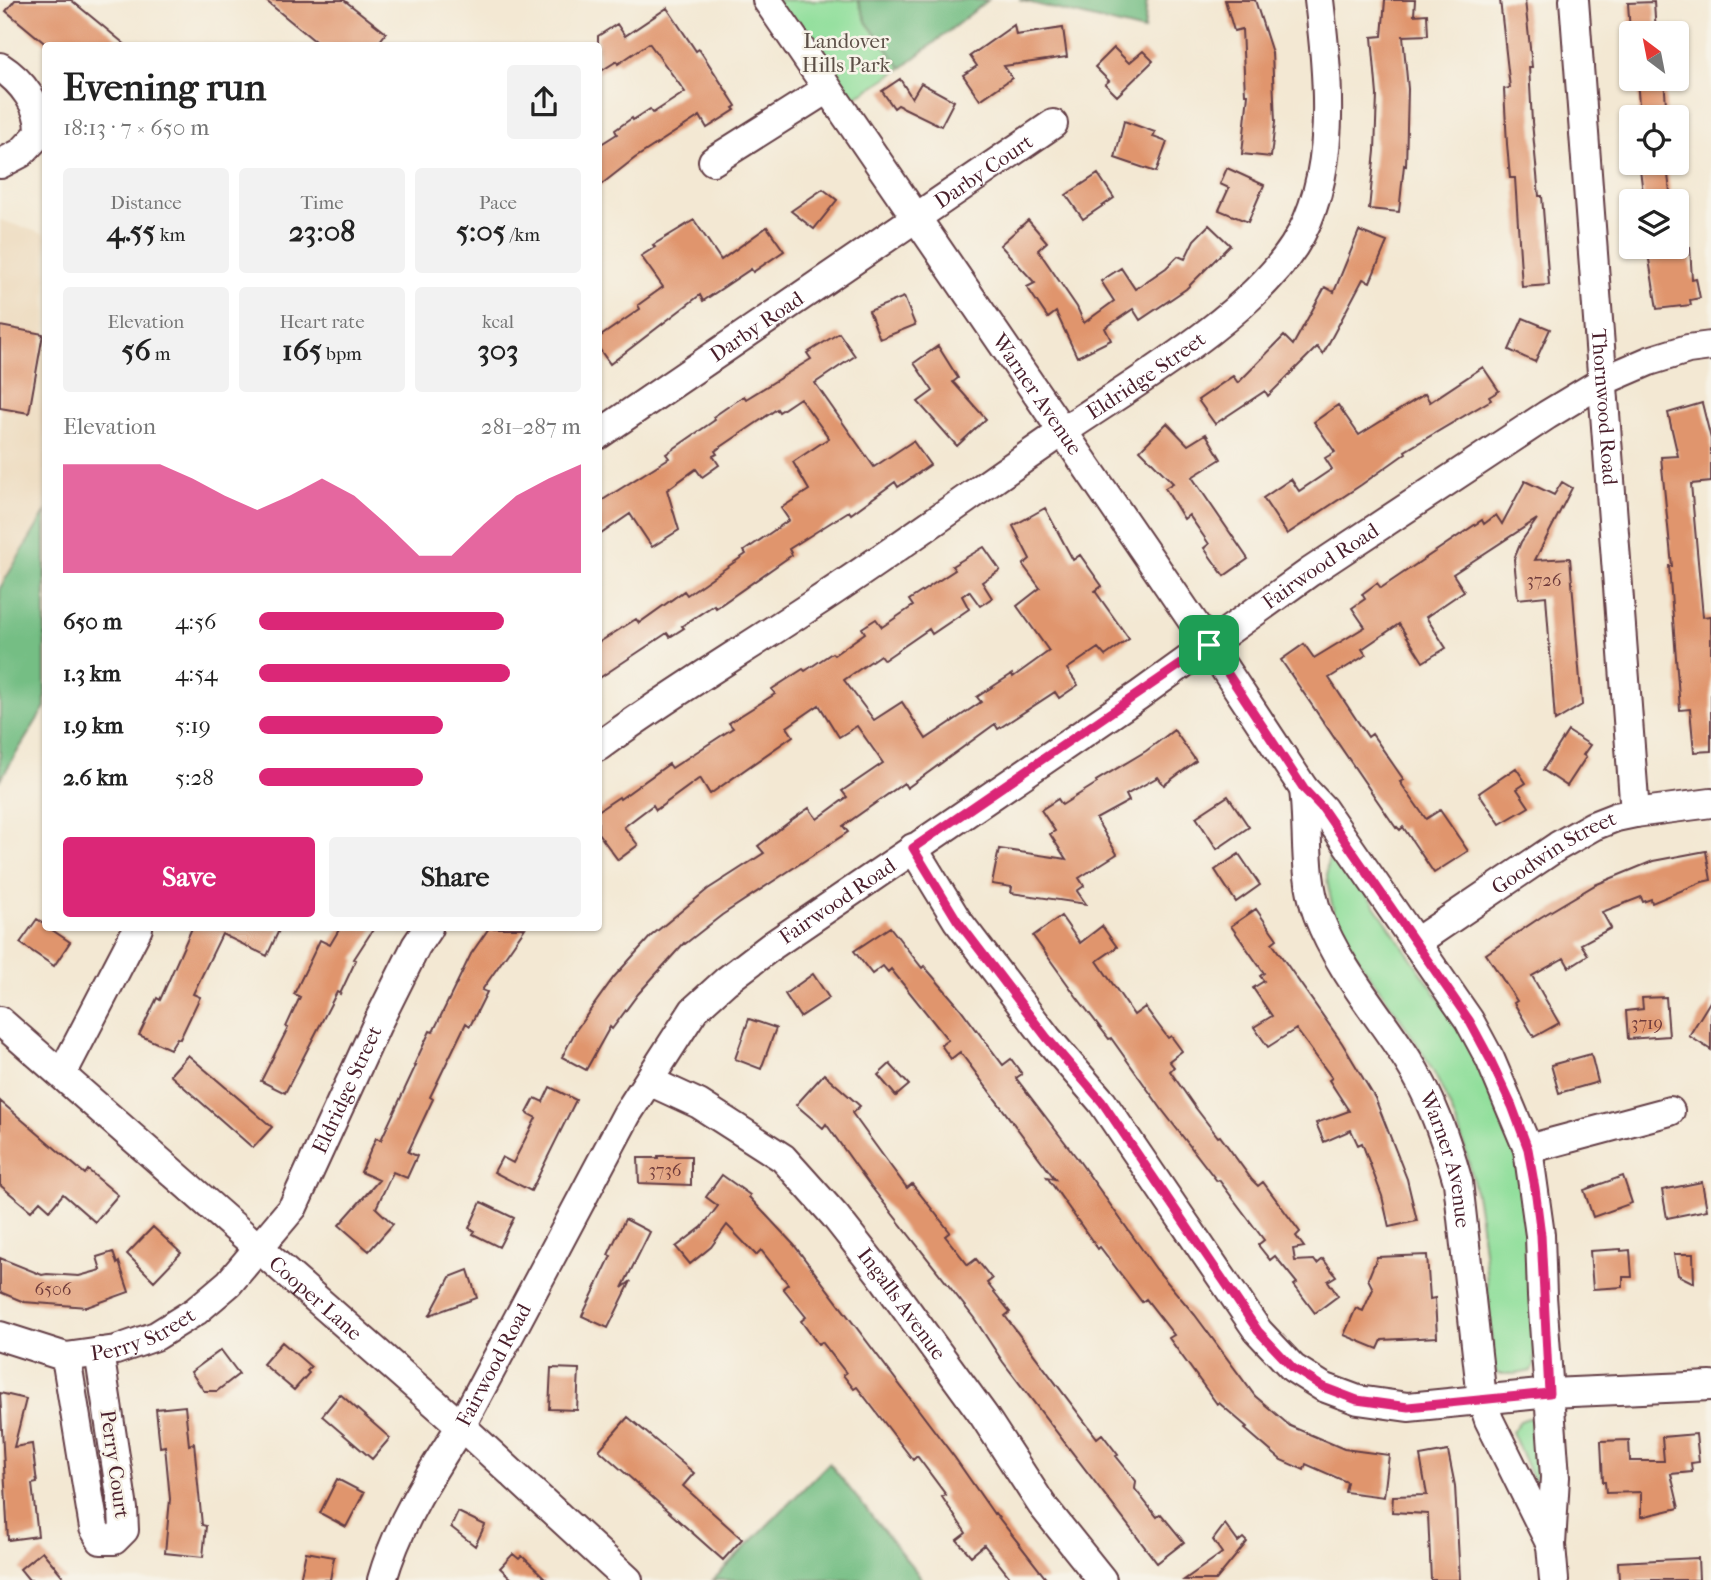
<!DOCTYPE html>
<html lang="en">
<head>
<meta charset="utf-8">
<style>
  body { margin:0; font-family:"IM FELL French Canon",serif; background:#f2f2f2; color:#222; height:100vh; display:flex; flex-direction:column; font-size:26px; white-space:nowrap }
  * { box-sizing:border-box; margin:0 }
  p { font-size:23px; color:#767676 }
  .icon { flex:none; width:38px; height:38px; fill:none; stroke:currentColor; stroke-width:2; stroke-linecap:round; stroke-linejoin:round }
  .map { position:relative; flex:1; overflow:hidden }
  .details { position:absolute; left:42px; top:42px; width:560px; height:889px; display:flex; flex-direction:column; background:#fff; border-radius:7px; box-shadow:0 2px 5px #0004 }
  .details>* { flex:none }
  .needle { width:46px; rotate:328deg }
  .tools { position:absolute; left:1619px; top:21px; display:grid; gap:14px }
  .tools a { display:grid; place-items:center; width:70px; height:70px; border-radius:7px; background:#fff; box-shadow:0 2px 5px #0004; font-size:35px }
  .pin { position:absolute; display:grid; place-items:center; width:60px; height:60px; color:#fff; margin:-30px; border-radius:14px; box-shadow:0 4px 10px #0006 }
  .round { display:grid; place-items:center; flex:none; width:74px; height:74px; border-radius:7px; background:#f2f2f2 }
  .headline { display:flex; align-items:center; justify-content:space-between; height:119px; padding:0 21px }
  h1 { font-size:38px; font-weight:700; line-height:52px }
  .metrics { display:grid; grid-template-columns:repeat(3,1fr); gap:10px; height:119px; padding:7px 21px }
  .metrics div { display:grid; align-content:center; border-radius:7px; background:#f2f2f2; text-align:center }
  .metrics b { font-size:30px; font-weight:700 }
  .metrics small { font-size:19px; font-weight:400 }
  .metrics p { font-size:19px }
  .chart { height:196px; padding:14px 21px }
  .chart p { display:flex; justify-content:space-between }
  .chart svg { width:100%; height:126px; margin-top:7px; fill:#db2777; opacity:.7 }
  .button { display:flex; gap:14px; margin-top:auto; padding:14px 21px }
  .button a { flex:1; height:80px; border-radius:7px; background:#db2777; color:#fff; font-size:28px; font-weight:700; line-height:80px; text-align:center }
  .button a+a { background:#f2f2f2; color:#222 }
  ul { padding:0 21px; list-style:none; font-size:23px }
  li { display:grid; grid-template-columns:112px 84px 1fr; align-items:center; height:52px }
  li i { height:18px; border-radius:9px; background:#db2777 }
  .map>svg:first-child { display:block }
</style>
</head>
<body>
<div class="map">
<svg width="1711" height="1580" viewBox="0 0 1711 1580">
  <rect width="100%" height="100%" fill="#f7f3e8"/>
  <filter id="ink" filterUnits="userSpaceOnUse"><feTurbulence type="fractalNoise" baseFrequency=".0143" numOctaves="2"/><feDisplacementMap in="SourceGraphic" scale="14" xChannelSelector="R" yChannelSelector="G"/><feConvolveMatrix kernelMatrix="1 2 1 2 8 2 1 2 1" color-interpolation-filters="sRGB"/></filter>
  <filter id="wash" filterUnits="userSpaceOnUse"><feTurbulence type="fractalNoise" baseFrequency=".00686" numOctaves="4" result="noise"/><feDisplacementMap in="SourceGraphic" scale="28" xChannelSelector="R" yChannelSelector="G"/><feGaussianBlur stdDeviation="1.57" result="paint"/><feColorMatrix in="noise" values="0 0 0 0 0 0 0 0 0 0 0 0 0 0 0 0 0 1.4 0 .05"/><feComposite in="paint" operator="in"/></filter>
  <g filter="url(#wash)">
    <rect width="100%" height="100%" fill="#f3e8d3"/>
    <path fill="#ecd8ba" d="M0,220L44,234L46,238L45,513L0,588Z"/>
    <path fill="#92df9c" stroke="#6e7f64" stroke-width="2" d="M765,0H858L867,23L902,68L863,93L838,105Z
      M1339,854L1466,1037L1516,1153L1524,1188L1535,1365L1531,1371L1516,1374H1497L1493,1365C1486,1273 1485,1183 1446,1098C1421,1040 1377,989 1343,936C1336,922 1321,872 1329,859C1332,856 1335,855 1339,854Z
      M1528,1418L1536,1419L1541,1425L1546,1489L1539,1494L1512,1432L1520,1421Z"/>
    <path fill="#75be84" stroke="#606e58" stroke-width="2" d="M858,0H988L902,68L867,23Z
      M1019,0H1147L1144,31Z
      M45,513V707L0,780V588Z
      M829,1463L923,1580H713Z"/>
    <g id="blocks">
      <path fill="#e0956d" d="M15,0H71L127,46H48L6,11Z
        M265,0H344L386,33L376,46H321Z
        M1225,0H1255L1272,53L1275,122L1271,157L1242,154L1248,94H1245L1242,29L1234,31Z
        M1385,0H1415L1414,15L1427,14L1428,35L1403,36L1408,89L1406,166L1404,165L1399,212L1369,209L1375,151L1377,95L1372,37L1382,36Z
        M1500,0H1525L1532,67H1529L1532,122L1539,196H1542L1549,285L1522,287L1515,178H1510L1507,144L1504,89L1510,88Z
        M1654,2L1656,33H1630L1628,3Z
        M667,8L696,51L699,49L736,106L733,108L735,110L707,128L700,116L635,158L598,187V146L617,134L615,130L632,118L633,120L650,109L653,113L685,92L649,43L618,64L617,61L598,73V36L617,24L625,36Z
        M1014,25L1016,35L1063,28L1067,57L1004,66L1012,78L980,100L963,75L977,66L970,56Z
        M1114,48L1129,63L1143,51L1153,61L1117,96L1105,84L1109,81L1095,67Z
        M900,79L912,98L921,83L954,101L941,126L898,105L894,108L882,91Z
        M1637,79H1664L1667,117H1640Z
        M1124,121L1155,132L1153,137L1167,142L1156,172L1115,158Z
        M1667,166L1671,201H1644L1640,169Z
        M1227,168L1264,185L1248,222L1219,210L1229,188L1220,184Z
        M1098,174L1114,198L1083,219L1066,195Z
        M823,189L837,200L814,229L791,211Z
        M694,220L721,260L767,227L784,251L753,272L751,269L703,301L700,295L610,364L598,347V338L640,309L638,305L663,287L641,256L655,247L653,245Z
        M1028,220L1047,242L1038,250L1077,307L1084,323L1114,301L1101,281L1121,268L1135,289L1166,268L1178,256L1185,259L1194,240L1209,225L1230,245L1186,289L1140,320L1133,309L1105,328L1111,340L1077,357L1056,312L1048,318L1027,287L1035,283L1000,245Z
        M1359,231L1387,242L1370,282L1363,279L1323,354L1317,347L1268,396L1265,391L1215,424L1198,400L1233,376L1238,383L1284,336L1293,345L1325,287L1334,292Z
        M1647,247H1690L1692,279L1696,278L1700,298L1690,300L1691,305L1657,309Z
        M904,297L915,325L880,339L869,311Z
        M1523,318L1550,329L1535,362L1509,350Z
        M0,326L43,334L29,413L0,408Z
        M839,333L855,356L815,383L874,467L913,441L930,465L898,487L895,482L851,514L849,511L789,549L792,555L716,608L714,605L682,626L684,628L670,637L667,633L598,679V643L636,619L639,623L684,591L687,595L746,554L744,551L789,520L781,508L809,490L793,462L829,438L800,398L779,412L777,409L715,451L717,454L713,456L719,465L702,477L696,469L667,490L679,530L652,547L630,514L598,536V503L669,458L666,454L715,420L713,417L726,408L744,396L746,399L811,359L807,353Z
        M938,346L958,378L953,382L986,419L957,446L918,402L933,391L914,363Z
        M1483,367L1499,391L1489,397L1491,400L1405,451L1406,453L1361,485L1287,534L1263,498L1291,479L1299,491L1332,469L1325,458L1335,452L1314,422L1338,405L1359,435L1425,394L1430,402Z
        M1702,403L1711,439V482L1691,484L1703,617L1711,616V751L1694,752L1690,709L1680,710L1669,566H1672L1661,457L1678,456L1668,413Z
        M1167,423L1188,445L1206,434L1221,459L1192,477L1248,559L1224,576L1204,548L1209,544L1189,515L1184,519L1165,488L1173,483L1140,450Z
        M1525,481L1554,495L1562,482L1572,488L1535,560L1570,558L1582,705L1555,721L1546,596L1518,599L1514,559L1521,542L1537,519L1453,574L1464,591L1426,617L1446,648L1423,662L1399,624L1362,649L1366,655L1329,678L1368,737L1372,734L1404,780L1400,782L1426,819L1440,810L1468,851L1434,873L1403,827L1400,830L1397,827L1396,828L1281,660L1304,644L1314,658L1365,627L1352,608L1365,599L1362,594L1377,583L1381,588L1482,520L1484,524L1496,515L1502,524Z
        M1045,508L1073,560L1080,555L1102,586L1095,591L1129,639L1105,656L1098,648L1067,669L1078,685L1059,698L1055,692L998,729L995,724L907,788L904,783L843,826L848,832L722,915L685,944L684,943L638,994L612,1029L610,1027L586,1070L562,1057L576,1030L614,977L651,936L708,889L764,853L758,846L793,819L809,808L817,819L847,797L842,791L883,763L857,726L839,737L819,705L787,727L793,736L710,794L700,778L656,810L653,805L624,827L638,845L618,860L598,833V811L619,797L620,799L669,764L672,768L733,728L729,723L775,694L772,689L803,669L805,671L832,653L834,655L865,633L862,628L876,619L882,627L913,606L909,600L955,570L952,566L984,547L1000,570L982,582L992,598L980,606L969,591L962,596L969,609L932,634L929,629L884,660L880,655L844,680L874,720L902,702L926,739L981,702L977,697L1012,674L1013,677L1049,651L1017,606L1040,588L1023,565L1030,559L1013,526Z
        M1174,730L1196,761L1164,785L1158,777L1126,795L1129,801L1096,819L1117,854L1079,878L1084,886L1077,891L1086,904L1011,893L1012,887L992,884L999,849L1066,859L1050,834L1055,831L1041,810L1058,799L1062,805L1097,783L1096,781L1146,751Z
        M1568,731L1590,745L1583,755L1586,757L1567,786L1543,770Z
        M1516,768L1526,783L1517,789L1529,807L1500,824L1479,793Z
        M1228,796L1249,827L1217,849L1196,817Z
        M1706,851L1711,880L1702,882L1652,903L1651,899L1643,902L1641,897L1602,912L1611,928L1581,944L1588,955L1569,967L1564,958L1532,976L1559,1023L1534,1037L1514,1003L1517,1001L1486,954L1541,917L1595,885L1653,861Z
        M1239,854L1260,885L1236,902L1215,870Z
        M1256,909L1277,939L1272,943L1342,1043L1375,1098L1407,1179L1417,1221L1389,1227L1382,1196L1362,1143L1358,1145L1351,1130L1324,1142L1316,1123L1349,1111L1329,1080L1332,1078L1296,1029L1268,1047L1254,1027L1272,1016L1253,988L1264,981L1260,976L1264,973L1231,926Z
        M1061,916L1080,943L1102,926L1117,947L1097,961L1134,1015L1145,1007L1168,1038L1171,1036L1182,1051L1169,1061L1174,1067L1170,1071L1195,1107L1218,1137L1220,1136L1252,1180L1258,1186L1263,1182L1300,1232L1296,1236L1304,1247L1293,1249L1295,1261L1314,1260L1317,1264L1323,1259L1336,1276L1328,1281L1338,1296L1315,1313L1294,1285L1297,1283L1275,1256L1270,1260L1258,1245L1264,1240L1219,1180L1217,1181L1163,1111L1111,1038L1109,1039L1076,996L1033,936Z
        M37,919L46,925V928H49L70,942L54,966L20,943Z
        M890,927L922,968L924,966L960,1008L1003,1065L1011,1059L1022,1074L1016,1078L1077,1158L1156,1269L1195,1315L1255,1396L1290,1426L1344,1449L1389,1455L1384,1497L1345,1492L1347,1482L1306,1464L1304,1470L1281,1460L1245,1429L1247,1427L1219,1403L1217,1404L1169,1338L1174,1335L1146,1299L1142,1302L1100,1247L1098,1249L1047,1177L1055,1179L960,1052L951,1059L941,1045L948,1040L891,969L888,972L883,966L872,974L854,951Z
        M192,928H280L267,956L222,934L193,994L200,997L180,1039L177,1038L170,1049L139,1035L157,998L160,1000Z
        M340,928H374L354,959L356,960L340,994L337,992L285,1093L261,1081L288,1028L286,1027L300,997L294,994L320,940L330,945Z
        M489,928H525L482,990L487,992L470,1026L466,1023L430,1097L433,1099L408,1152L417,1156L407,1178L393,1172L376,1208L393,1224L369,1251L339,1225L379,1180L361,1172L376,1138L381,1140L416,1065H414L430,1031L433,1032L471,954Z
        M813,974L829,998L800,1017L785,994Z
        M1666,997L1669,1036L1628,1039L1626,1011L1643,1009L1642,998Z
        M1711,1000V1050L1689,1036Z
        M749,1019L776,1028L761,1069L735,1059Z
        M1591,1054L1598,1082L1559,1093L1551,1065Z
        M188,1055L272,1127L253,1148L170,1075Z
        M890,1064L909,1085L896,1096L878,1075Z
        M824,1074L860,1106L852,1113L884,1157L907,1188L912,1184L950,1232L945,1236L968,1265L976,1259L992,1279L987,1283L1010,1312L1005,1316L1097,1438L1102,1434L1118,1455L1116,1456L1136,1481L1135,1489L1157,1517L1161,1514L1184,1542L1157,1563L1003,1362L974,1318L869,1184L826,1124L823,1128L796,1105Z
        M550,1087L576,1100L531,1191L494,1172L502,1157L513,1163L536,1118L527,1113L535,1098L543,1102Z
        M0,1101L85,1174L88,1170L118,1195L95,1222L63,1194L50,1210L40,1201L31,1211L0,1185Z
        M658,1156H691V1185L639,1183L638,1158H658Z
        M722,1175L750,1195L749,1197L794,1245L955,1458L994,1514L995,1513L1047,1580H1012L984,1545L971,1556L957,1540L966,1533L942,1497L946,1495L917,1456L913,1460L857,1387L854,1389L843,1375L846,1373L822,1342L818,1344L801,1321L806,1317L783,1288L788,1284L761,1250L756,1255L727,1225L711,1247L690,1264L676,1247L702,1227L718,1206L706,1197Z
        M1623,1176L1632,1203L1593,1217L1584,1190Z
        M1702,1182L1707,1210L1667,1218L1662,1190Z
        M481,1202L514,1218L499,1247L473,1234L475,1231L469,1228Z
        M625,1219L650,1232L622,1288L631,1281L608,1328L582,1316L611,1256L608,1255Z
        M153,1227L181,1253L154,1281L127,1254Z
        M1621,1249V1251L1630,1250L1632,1277H1623V1287L1593,1289L1590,1251Z
        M113,1252L117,1264L119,1262L129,1292L87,1307L24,1302L0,1292V1258L42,1275L47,1274L79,1276L101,1270L97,1257Z
        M1674,1254H1693L1694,1283L1678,1275Z
        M1427,1255L1430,1299L1435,1298L1437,1337L1382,1340L1378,1349L1344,1335L1356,1308L1363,1311L1373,1289L1368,1279L1377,1257Z
        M468,1270L477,1298L430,1315L450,1277Z
        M282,1342L311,1367L307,1371L309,1373L294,1390L263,1364Z
        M221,1350L239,1374L217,1391H204L191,1372Z
        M551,1368L579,1369L577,1410L549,1409Z
        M0,1393L26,1399L14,1447L32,1444L37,1483L32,1484L38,1536L8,1540Z
        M340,1394L390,1438L372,1459L322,1416Z
        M185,1406L189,1445L194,1443L202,1525L206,1526L203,1557L165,1553L170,1499L165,1446L160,1447L156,1409Z
        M628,1417L694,1473L683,1486L742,1539L723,1560L599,1450Z
        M1696,1434L1699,1462L1691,1463L1692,1472L1671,1474L1679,1508L1641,1517V1492L1606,1493L1605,1482H1603L1601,1441L1629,1440L1630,1461H1664L1662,1437Z
        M1448,1451L1455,1486L1460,1580H1431L1428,1514L1392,1512L1393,1496L1427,1495L1420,1456Z
        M337,1479L364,1493L346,1527L320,1513Z
        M458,1512L485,1525L475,1546L451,1527Z
        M1225,1524L1238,1542L1243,1538L1247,1542L1216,1580H1184L1222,1553L1213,1540Z
        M42,1551L66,1580H29L20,1569Z
        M306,1552L334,1557L330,1580H300Z
        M513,1554L519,1559L522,1556L547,1580H513L500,1568Z
        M1698,1558L1699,1580H1619L1618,1562Z"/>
    </g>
  </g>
  <g filter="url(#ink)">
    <use href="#blocks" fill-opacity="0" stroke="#633d44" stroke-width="2"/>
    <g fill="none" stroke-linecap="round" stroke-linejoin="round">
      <g stroke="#633d44" stroke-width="32">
        <g id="minor">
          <path id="s1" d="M767,0L1209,645L1304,789L1323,809L1469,1020L1490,1059L1528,1149L1540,1235L1542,1296L1555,1477L1551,1545L1554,1580"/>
          <path id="s2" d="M1574,0L1635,813"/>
          <path d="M0,67C22,81 41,106 40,133L21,153L0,164"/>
          <path d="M713,161L827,89"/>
          <path id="s3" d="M598,435L1053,124"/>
          <path id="s4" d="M598,747C667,696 741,652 812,605C898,549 980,488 1065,430C1136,382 1248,317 1294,246C1339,176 1328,78 1319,0"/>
          <path id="s5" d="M1304,789C1309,830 1303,875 1318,915C1338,968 1377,1012 1407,1059C1431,1096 1446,1140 1458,1182L1482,1399L1489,1420L1550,1543"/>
          <path d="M913,848L957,920L1047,1038L1102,1102L1258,1331L1293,1368L1323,1387L1358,1400L1408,1407L1550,1393L1711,1386"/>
          <path id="s6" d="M1415,943L1558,846L1593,826L1616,817L1635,813L1711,803"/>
          <path id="s7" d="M0,1021L461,1426L628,1580"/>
          <path d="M62,1074L138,928"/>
          <path id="s8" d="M649,1081L699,1104L783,1158L835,1216L879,1272L984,1416L1042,1505L1102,1580"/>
          <path d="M1528,1149L1670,1111"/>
          <path id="s9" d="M0,1336L66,1357L116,1350L156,1336L196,1311L229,1283L293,1207L378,1022L416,946L428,928"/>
          <path d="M66,1357L94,1528L101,1540H114L124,1530L123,1509L99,1352"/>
          <path id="s10" d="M382,1580C398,1524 430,1474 461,1426L627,1114L694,1010L726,981L773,945L1138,696L1310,572L1547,415L1605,380L1649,361L1688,349L1711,346"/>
        </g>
      </g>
      <use href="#minor" stroke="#fff" stroke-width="28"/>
    </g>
  </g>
  <g fill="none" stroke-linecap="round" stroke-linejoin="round" filter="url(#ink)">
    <g stroke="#fff" stroke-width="14">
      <path id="route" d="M1209,645L1304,789L1323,809L1469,1020L1490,1059L1512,1106L1528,1149L1535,1188L1541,1235L1549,1393L1408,1407L1357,1400L1323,1387L1293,1368L1258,1331L1102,1102L1047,1038L957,920L913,848Z"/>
    </g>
    <use href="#route" stroke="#db2777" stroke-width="9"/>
  </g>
  <g text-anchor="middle" stroke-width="5" stroke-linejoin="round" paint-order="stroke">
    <g font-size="18" fill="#703c3c">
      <text x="1544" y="586">3726</text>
      <text x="1647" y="1029">3719</text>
      <text x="665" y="1176">3736</text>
      <text x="53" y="1295">6506</text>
    </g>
    <g font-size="21" fill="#5c4f47" stroke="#f7f3e8">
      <text x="846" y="48">Landover<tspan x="846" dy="24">Hills Park</tspan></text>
    </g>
    <g font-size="21" fill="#4a1f2b" stroke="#f7f3e8">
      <text dy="7" stroke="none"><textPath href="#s3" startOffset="467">Darby Court</textPath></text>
      <text dy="7" stroke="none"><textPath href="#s3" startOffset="192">Darby Road</textPath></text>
      <text dy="7" stroke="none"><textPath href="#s4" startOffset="662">Eldridge Street</textPath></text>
      <text dy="7" stroke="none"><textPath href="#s1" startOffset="478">Warner Avenue</textPath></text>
      <text dy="7" stroke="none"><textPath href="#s2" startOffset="408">Thornwood Road</textPath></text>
      <text dy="7" stroke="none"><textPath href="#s10" startOffset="1419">Fairwood Road</textPath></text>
      <text dy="7" stroke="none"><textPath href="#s6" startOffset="166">Goodwin Street</textPath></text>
      <text dy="7" stroke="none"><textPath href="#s10" startOffset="831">Fairwood Road</textPath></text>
      <text dy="7" stroke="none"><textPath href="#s9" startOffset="481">Eldridge Street</textPath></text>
      <text dy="7" stroke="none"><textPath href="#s5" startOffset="406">Warner Avenue</textPath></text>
      <text dy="7" stroke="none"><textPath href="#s7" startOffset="420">Cooper Lane</textPath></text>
      <text dy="7" stroke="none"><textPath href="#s8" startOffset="343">Ingalls Avenue</textPath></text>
      <text dy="7" stroke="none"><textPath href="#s9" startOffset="150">Perry Street</textPath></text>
      <text dy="7" stroke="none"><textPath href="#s10" startOffset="243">Fairwood Road</textPath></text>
      <text transform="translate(115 1464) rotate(82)" y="7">Perry Court</text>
    </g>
  </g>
</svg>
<div class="tools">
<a><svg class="needle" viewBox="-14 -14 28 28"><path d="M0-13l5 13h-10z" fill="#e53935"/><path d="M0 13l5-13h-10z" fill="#767676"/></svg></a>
<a><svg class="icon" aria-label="locate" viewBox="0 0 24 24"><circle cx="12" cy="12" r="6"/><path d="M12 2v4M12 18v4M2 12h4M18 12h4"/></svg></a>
<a><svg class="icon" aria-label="layers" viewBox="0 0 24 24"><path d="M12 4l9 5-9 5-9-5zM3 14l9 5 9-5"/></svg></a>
</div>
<div class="pin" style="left:1209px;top:645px;background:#1e9e55"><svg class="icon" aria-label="arrive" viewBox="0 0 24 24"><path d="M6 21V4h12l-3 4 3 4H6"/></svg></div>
<section class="details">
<div class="headline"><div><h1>Evening run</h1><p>18:13 · 7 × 650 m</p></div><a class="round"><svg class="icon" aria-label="share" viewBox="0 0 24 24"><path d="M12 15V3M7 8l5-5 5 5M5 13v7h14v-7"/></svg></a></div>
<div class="metrics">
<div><p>Distance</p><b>4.55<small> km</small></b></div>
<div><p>Time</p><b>23:08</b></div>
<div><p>Pace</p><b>5:05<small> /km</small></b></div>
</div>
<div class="metrics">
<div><p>Elevation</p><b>56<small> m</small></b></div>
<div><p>Heart rate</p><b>165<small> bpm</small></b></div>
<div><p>kcal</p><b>303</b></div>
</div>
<div class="chart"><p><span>Elevation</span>281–287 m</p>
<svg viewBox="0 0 160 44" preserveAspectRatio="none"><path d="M0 44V6L10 6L20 6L30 6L40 11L50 17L60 22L70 17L80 11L90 17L100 27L110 38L120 38L130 27L140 17L150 11L160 6V44z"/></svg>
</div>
<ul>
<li><b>650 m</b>4:56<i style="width:76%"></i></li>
<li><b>1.3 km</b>4:54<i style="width:78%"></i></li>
<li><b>1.9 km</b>5:19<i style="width:57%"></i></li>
<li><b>2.6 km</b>5:28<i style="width:51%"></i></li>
</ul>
<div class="button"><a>Save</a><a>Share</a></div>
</section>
</div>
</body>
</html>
